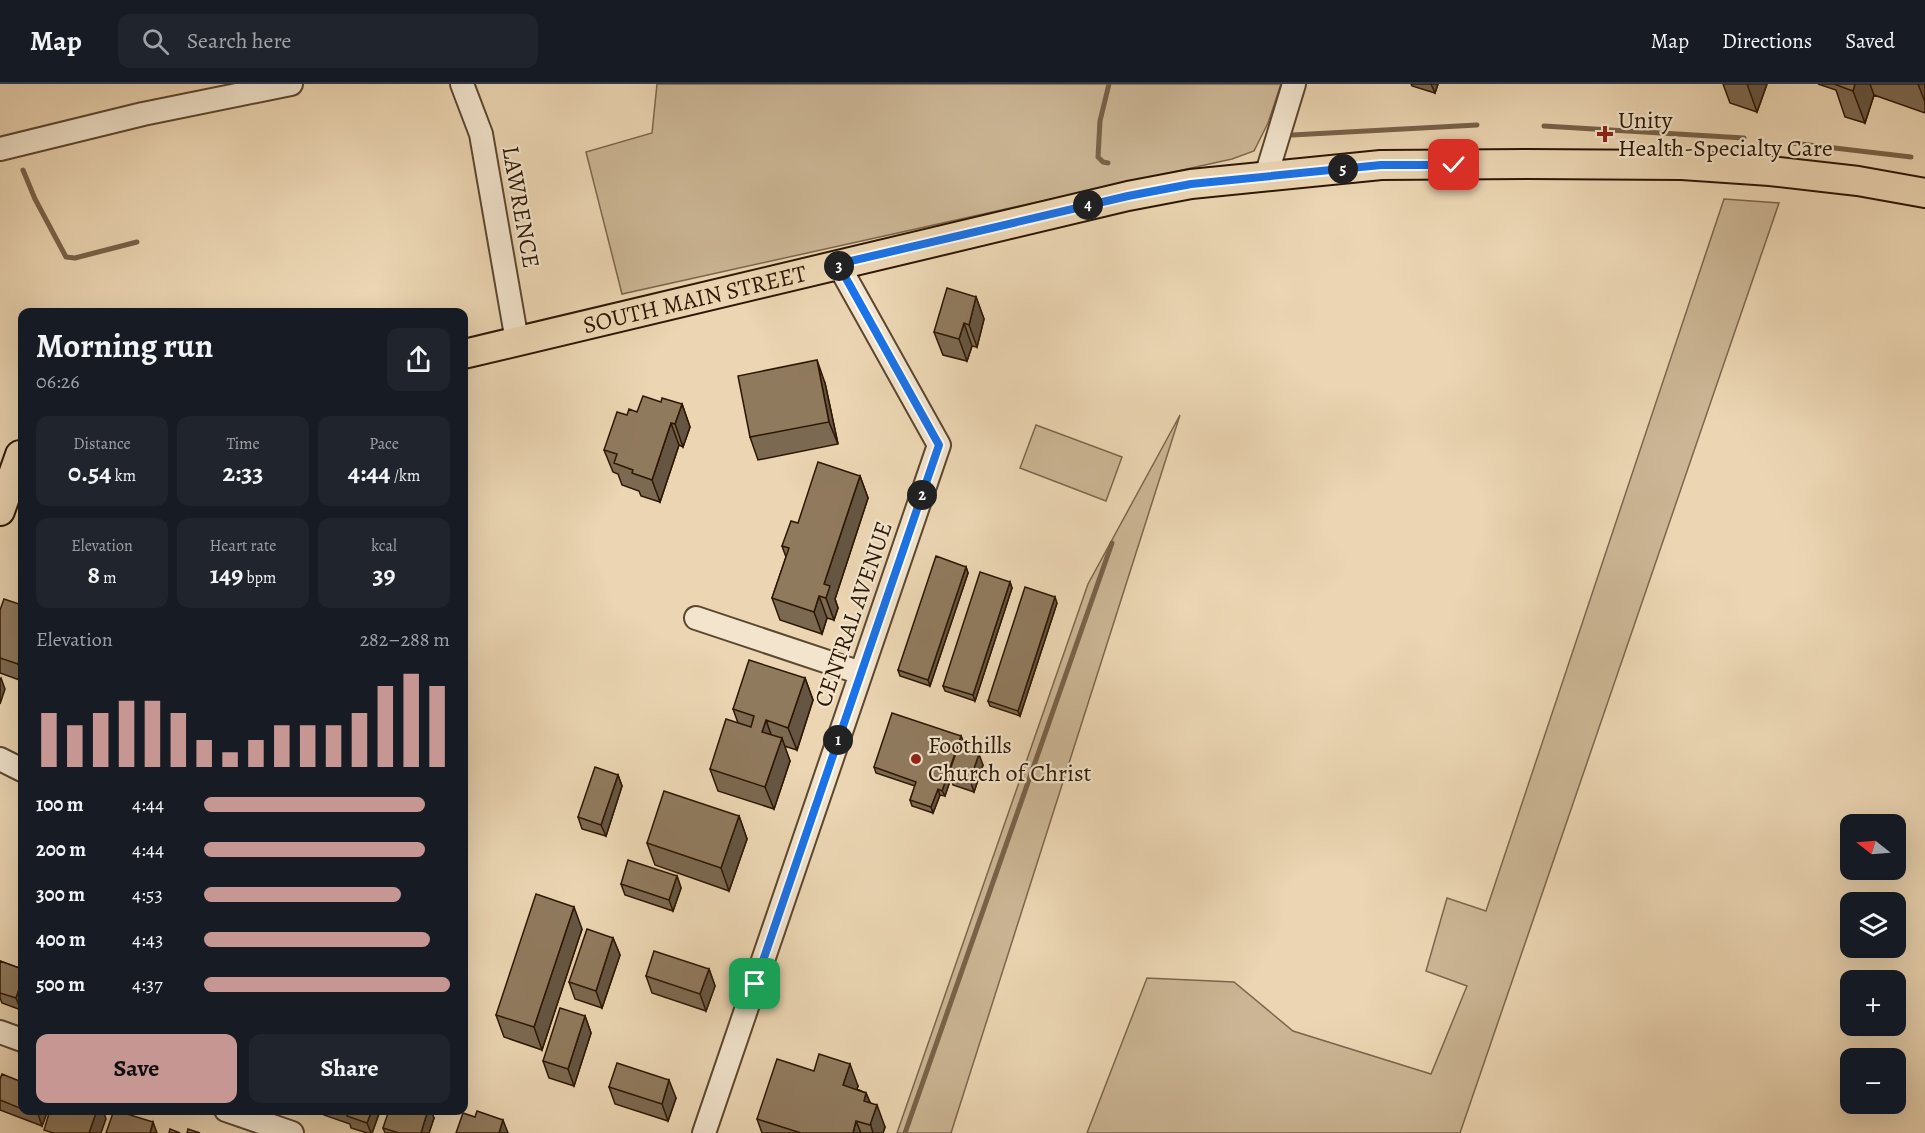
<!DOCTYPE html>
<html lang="en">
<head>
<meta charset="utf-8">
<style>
  body { margin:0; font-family:Alegreya,serif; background:#20242c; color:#f1f3f6; height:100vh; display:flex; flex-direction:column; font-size:22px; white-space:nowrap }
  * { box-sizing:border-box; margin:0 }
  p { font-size:20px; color:#9ea1a6 }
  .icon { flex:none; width:33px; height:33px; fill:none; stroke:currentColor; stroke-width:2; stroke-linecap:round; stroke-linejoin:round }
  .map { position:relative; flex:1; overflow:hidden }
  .sheet { position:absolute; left:18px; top:224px; width:450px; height:807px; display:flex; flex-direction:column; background:#171b24; border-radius:12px; box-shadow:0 6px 24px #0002 }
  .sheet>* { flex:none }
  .needle { width:39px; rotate:287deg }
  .fabs { position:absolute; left:1840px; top:730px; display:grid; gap:12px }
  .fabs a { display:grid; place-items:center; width:66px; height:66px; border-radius:12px; background:#171b24; box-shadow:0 6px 24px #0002; font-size:30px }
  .pin { position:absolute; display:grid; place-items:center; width:51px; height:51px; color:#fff; margin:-26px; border-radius:12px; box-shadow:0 3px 9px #0006 }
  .km { position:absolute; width:30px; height:30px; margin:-15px; border-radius:50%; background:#222; color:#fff; font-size:16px; line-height:30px; text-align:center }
  .round { display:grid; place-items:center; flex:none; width:63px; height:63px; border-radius:12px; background:#20242c }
  .headline { display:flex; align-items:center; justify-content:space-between; height:102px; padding:0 18px }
  h1 { font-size:33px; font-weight:600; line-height:45px }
  .figures { display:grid; grid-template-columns:repeat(3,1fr); gap:9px; height:102px; padding:6px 18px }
  .figures div { display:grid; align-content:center; border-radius:12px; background:#20242c; text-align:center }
  .figures b { font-size:26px; font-weight:600 }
  .figures small { font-size:16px; font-weight:400 }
  .figures p { font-size:16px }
  .chart { height:168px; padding:12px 18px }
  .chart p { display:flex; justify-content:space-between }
  .chart svg { width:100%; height:108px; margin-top:6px; stroke:#c59692; stroke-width:6 }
  .button { display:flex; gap:12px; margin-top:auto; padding:12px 18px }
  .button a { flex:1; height:69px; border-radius:12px; background:#c59692; color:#111; font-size:24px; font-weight:600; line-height:69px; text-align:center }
  .button a+a { background:#20242c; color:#f1f3f6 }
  ul { padding:0 18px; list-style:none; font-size:20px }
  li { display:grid; grid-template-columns:96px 72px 1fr; align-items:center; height:45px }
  li i { height:15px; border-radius:8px; background:#c59692 }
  header { display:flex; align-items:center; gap:36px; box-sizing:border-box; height:84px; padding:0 30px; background:#171b24; border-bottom:2px solid #363941 }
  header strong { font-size:28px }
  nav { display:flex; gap:33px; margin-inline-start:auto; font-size:21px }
  .search { width:420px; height:54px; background:#20242c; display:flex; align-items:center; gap:15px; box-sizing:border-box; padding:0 21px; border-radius:12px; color:#9ea1a6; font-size:22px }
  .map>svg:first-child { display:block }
</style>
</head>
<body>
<header>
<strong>Map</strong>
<div class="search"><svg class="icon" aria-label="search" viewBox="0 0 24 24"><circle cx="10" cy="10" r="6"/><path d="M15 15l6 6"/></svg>Search here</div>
<nav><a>Map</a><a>Directions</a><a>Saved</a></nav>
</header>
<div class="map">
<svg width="1925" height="1049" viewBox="0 0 1925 1049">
  <rect width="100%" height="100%" fill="#ebd5b2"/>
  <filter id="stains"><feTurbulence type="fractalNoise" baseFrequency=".00333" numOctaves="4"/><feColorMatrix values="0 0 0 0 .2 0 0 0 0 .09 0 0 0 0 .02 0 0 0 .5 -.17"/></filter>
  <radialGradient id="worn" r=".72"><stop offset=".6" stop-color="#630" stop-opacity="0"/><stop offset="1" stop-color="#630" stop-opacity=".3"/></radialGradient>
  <path fill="#cbb594" stroke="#7c664c" stroke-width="1.5" d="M657,0H1281L1268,39L1254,67L1232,75L622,210L586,68L652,49Z
    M1724,115L1779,119L1460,1049H1087L1147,894L1234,898L1293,947L1431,990L1467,902L1426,887L1447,814L1486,827Z
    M1180,331L951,1049H897L1088,500Z
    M1036,341L1122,373L1106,417L1020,384Z"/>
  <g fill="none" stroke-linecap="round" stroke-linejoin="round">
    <path stroke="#786248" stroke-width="5" d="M1544,42L1744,54
      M1292,51L1477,41
      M1792,59L1911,73
      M1108,79L1103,78L1098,73L1100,37L1109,0
      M23,86L35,115L66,173L75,174L137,158
      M905,1049L1112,459"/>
    <g stroke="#5c462f" stroke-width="26">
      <path id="minor" d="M462,0L481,50L517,257
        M0,65L143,30L291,0
        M1266,92L1294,0
        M696,534L861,589
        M0,675L22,686
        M0,948L22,956
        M226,1026L292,1049
        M704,1049L939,361L838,180"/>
    </g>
    <g stroke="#2d1703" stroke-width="32">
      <g id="major">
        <path id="s1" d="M464,270L1128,112L1191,100L1381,81L1527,80L1682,81L1770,87L1858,97L1925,109"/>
        <path d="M0,427L20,371"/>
      </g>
    </g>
    <use href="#minor" stroke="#f2e4cd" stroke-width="22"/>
    <use href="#major" stroke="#ebd5b2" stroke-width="28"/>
  </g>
  <path fill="#7c6951" stroke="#2d1703" stroke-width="1.5" d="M1411,0H1438L1435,9L1412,2Z
    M1723,0H1767L1757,28L1730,19Z
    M1818,0H1925V29L1874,11L1865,39L1845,33L1836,6Z
    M976,213L984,235L977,263L972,262L967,277L943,271L934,248Z
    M825,299L838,360L758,376L750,353Z
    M661,318L682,320L690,343L683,363L679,361L660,418L641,412L639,407L622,401L618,390L613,388L604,366L627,331Z
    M860,392L868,414L835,515L838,524L834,536L827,534L822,550L780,536L772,514L786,473L782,462L798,439Z
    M966,483L968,489L930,602L900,592L898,586Z
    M1010,498L1012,504L975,617L945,607L943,602Z
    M1057,519L1020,632L990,622L988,617Z
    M22,521V597L0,589V526Z
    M805,594L813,616L797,666L784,662L790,677L774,725L718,707L710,685L738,639L733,625Z
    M961,652L963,657L961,664L983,681L974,708L953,701L951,694L945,712L940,711L933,729L912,722L910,716L915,702L876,689L874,683Z
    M618,691L622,702L606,752L582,745L578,733Z
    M739,732L747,755L729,807L655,781L647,759Z
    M677,792L681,804L673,827L625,811L621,800Z
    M582,845L542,966L504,953L496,931Z
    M613,854L620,871L602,924L575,915L569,898Z
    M0,877L22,885V920L21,926L2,919L0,914Z
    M709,885L715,902L706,927L652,909L646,892Z
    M585,932L591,949L574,1002L549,994L543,977Z
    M0,995L22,998V1026H48L42,1042L0,1026Z
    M858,1002L857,1005L866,1009L870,1018L885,1043L883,1049H762L757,1035Z
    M609,1003L676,1014L668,1037L615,1020Z
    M323,1026H380V1027L372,1049H367L351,1044L350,1040L324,1031Z
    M434,1034L429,1049H385L383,1044Z"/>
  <path fill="#655542" stroke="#2d1703" stroke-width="1.5" d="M1431,0H1438L1435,9Z
    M1747,0H1767L1757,28Z
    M1855,0H1870L1874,11L1865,39L1853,7Z
    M1918,0H1925V18Z
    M976,213L984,235L977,263L969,241Z
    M964,239L972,262L967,277L959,255Z
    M817,276L825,299L838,360L829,338Z
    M682,320L690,343L683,363L675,340Z
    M671,339L679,361L660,418L652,396Z
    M860,392L868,414L835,515L838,524L834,536L826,514L824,500Z
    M966,483L968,489L930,602L928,596Z
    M1010,498L1012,504L975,617L973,611Z
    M819,512L827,534L822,550L814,528Z
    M1055,513L1057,519L1020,632L1018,627Z
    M22,540V561L19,551Z
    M22,568V591L18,580Z
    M1,594L5,605L0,620V596Z
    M805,594L813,616L797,666L788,644Z
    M766,636L774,659L762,648Z
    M961,652L963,657L952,690L949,689L951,694L945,712L942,707Z
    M782,654L790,677L774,725L765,703Z
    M979,670L983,681L974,708L970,696Z
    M618,691L622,702L606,752L601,741Z
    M938,705L940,711L933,729L931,723Z
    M739,732L747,755L729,807L721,784Z
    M677,792L681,804L673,827L669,816Z
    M574,823L582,845L542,966L534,943Z
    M613,854L620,871L602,924L596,907Z
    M709,885L715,902L706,927L700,910Z
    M22,896V920L21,926L16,914Z
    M585,932L591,949L574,1002L568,985Z
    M850,980L858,1002L851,1023L843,1001Z
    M669,996L676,1014L668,1037L662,1020Z
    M866,1009L874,1029L877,1021L885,1043L883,1049H873L864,1017Z
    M40,1026H48L42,1042L38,1030Z
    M97,1026H103L106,1035L101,1049H89Z
    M372,1026L380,1027L372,1049H371L367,1039Z
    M428,1026H431L434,1034L429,1049H421Z
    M503,1036L508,1049H499Z
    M856,1037L861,1049H853Z
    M153,1038L157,1049H150Z"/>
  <path fill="#907a5e" stroke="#2d1703" stroke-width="1.5" d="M1834,0H1855L1853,7Z
    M947,204L976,213L969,241L964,239L959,255L934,248Z
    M817,276L829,338L750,353L738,292Z
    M643,312L661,318L662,314L682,320L675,340L671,339L652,396L632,389L633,386L614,379L617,370L604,366L617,328L627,331L629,325L637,328Z
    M818,378L860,392L824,500L830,502L826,514L819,512L814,528L772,514L789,464L782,462L791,437L798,439Z
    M936,472L966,483L928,596L898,586Z
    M980,488L1010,498L973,611L943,602Z
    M1025,503L1055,513L1018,627L988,617Z
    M4,515L22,521V540L19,551L22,552V568L18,580L0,574V526Z
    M749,576L805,594L788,644L766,636L762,648L782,654L765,703L710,685L726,635L751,643L754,632L733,625Z
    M892,629L961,652L942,707L938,705L931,723L910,716L916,698L874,683Z
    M958,663L979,670L970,696L949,689Z
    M595,683L618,691L601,741L578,733Z
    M664,707L739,732L721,784L647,759Z
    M628,776L677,792L669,816L621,800Z
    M536,810L574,823L534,943L496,931Z
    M587,845L613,854L596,907L569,898Z
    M654,867L709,885L700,910L646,892Z
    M0,877L22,885V896L16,914L0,909Z
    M560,924L585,932L568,985L543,977Z
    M819,970L850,980L843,1001L866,1009L864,1017L877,1021L870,1041L856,1037L853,1049H801L757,1035L777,975L814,987Z
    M617,979L669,996L662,1020L609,1003Z
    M2,990L22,998V1025L0,1016V995Z
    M27,1026H40L38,1030Z
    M50,1026H97L89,1049H53L44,1046Z
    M114,1026L153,1038L150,1049H106Z
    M340,1026H372L367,1039L347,1032L348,1029Z
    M389,1026H428L421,1049H399L383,1044Z
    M477,1027L503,1036L499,1049H456L463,1029L475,1033Z
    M170,1045L180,1049H169Z
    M188,1045L200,1049H187Z"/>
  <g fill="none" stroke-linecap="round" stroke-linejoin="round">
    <g stroke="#fff" stroke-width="12">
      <path id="route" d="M755,900L939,361L838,180L1128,112L1191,100L1381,81H1454"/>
    </g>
    <use href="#route" stroke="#1a73e8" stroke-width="8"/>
  </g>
  <g fill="#8f2418" stroke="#f2e4cd" stroke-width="2">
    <path d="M1602 41h6v6h6v6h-6v6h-6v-6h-6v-6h6z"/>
    <circle cx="916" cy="675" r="6"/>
  </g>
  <g text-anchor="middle" stroke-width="4.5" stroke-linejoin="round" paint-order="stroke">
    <g font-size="24" fill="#2d1703" stroke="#f2e4cd" text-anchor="start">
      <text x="1618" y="44">Unity<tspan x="1618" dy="28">Health-Specialty Care</tspan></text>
      <text x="928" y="669">Foothills<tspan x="928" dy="28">Church of Christ</tspan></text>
    </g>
    <g font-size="24" fill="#2d1703" stroke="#f2e4cd">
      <text transform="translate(521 123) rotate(80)" y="8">LAWRENCE</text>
      <text dy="8" stroke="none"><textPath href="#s1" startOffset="237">SOUTH MAIN STREET</textPath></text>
      <text transform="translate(853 530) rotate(-71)" y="8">CENTRAL AVENUE</text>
    </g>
  </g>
  <rect width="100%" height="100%" filter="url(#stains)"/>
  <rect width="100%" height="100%" fill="url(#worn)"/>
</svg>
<div class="fabs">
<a><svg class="needle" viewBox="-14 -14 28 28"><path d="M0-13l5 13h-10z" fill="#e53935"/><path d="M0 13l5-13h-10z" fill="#9ea1a6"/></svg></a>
<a><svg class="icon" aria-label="layers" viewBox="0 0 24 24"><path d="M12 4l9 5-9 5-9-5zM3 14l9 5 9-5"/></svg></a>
<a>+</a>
<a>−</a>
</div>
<div class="pin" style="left:755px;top:900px;background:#1e9e55"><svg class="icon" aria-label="arrive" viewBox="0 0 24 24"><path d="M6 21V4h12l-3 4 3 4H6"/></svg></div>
<div class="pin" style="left:1454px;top:81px;background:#d93025"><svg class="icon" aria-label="check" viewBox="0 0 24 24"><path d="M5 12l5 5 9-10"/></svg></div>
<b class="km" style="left:838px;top:656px">1</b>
<b class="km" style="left:922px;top:411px">2</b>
<b class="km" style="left:839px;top:182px">3</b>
<b class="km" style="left:1088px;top:121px">4</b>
<b class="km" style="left:1343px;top:85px">5</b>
<section class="sheet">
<div class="headline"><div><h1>Morning run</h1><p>06:26</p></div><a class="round"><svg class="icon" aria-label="share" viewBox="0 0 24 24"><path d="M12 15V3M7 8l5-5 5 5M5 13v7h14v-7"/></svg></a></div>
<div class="figures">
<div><p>Distance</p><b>0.54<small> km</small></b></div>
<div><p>Time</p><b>2:33</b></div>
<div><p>Pace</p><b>4:44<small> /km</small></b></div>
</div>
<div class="figures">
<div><p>Elevation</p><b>8<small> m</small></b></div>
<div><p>Heart rate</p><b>149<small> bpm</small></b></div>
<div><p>kcal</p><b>39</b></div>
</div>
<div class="chart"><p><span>Elevation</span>282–288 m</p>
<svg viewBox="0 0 160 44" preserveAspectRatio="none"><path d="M5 44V22M15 44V27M25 44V22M35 44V17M45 44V17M55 44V22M65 44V33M75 44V38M85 44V33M95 44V27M105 44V27M115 44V27M125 44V22M135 44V11M145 44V6M155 44V11"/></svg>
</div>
<ul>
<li><b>100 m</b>4:44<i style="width:90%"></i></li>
<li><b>200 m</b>4:44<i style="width:90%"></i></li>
<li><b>300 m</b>4:53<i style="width:80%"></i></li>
<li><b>400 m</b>4:43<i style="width:92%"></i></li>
<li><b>500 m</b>4:37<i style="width:100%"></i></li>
</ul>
<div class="button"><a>Save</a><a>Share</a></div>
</section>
</div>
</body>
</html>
